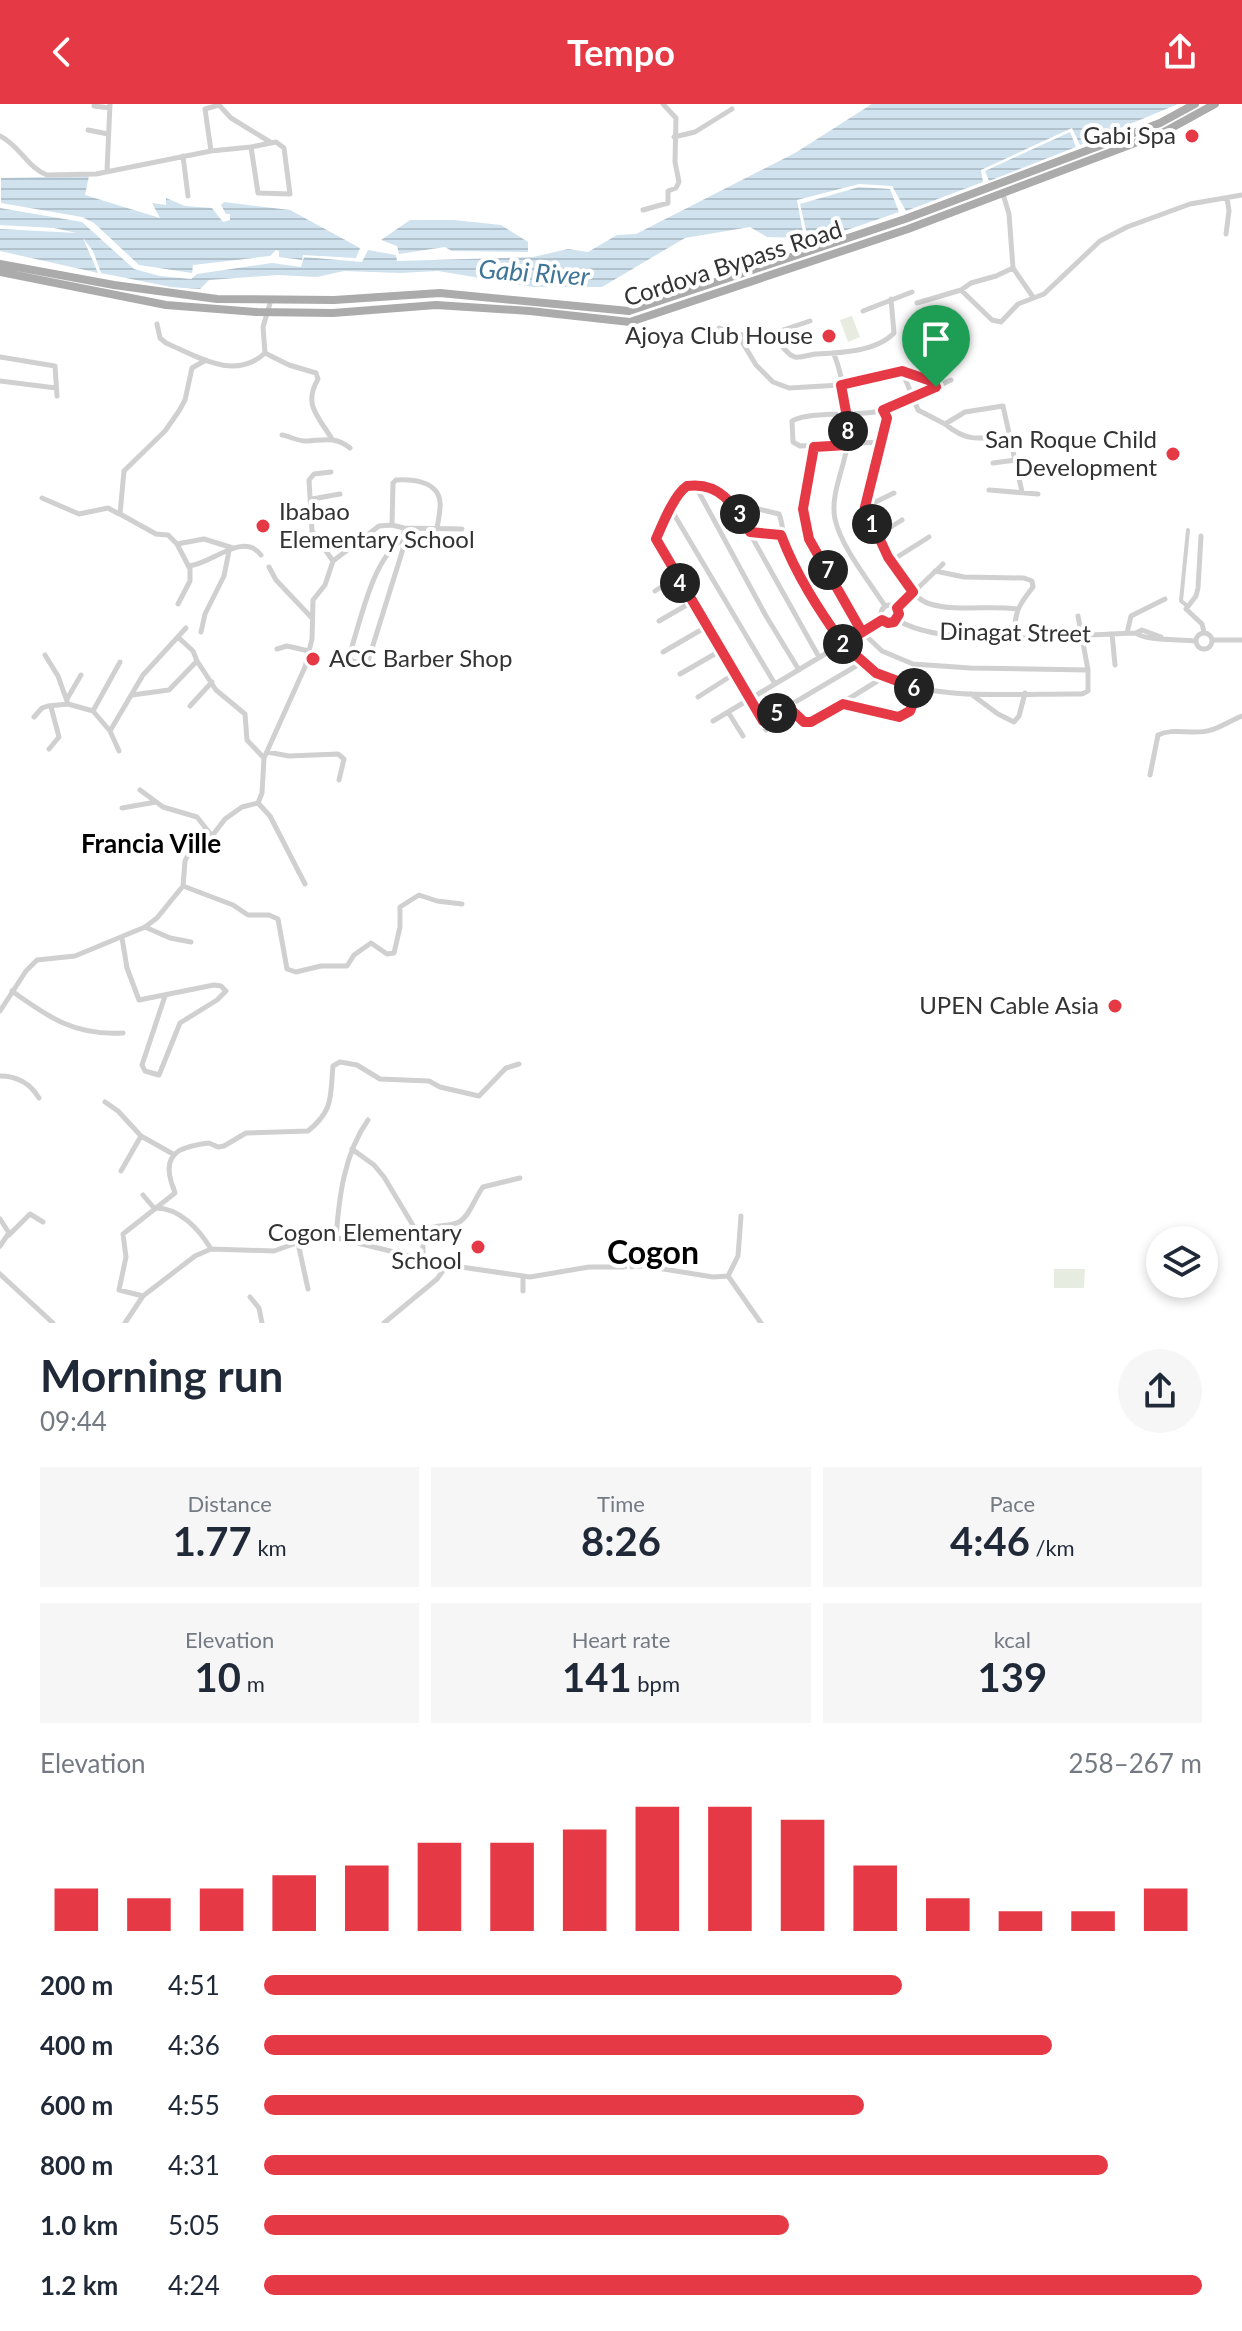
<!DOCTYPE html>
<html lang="en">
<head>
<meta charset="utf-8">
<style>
  body { margin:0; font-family:Lato,sans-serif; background:#f6f6f7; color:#1f2937; height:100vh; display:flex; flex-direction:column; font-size:30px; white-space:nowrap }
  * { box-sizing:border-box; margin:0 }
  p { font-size:26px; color:#747a83 }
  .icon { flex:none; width:44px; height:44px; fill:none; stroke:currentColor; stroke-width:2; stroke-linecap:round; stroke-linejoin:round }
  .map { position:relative; height:1219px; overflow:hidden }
  .drawer { display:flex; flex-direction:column; background:#fff; flex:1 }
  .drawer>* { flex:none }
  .fabs { position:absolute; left:1146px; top:1122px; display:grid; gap:16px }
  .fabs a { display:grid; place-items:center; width:72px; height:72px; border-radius:50%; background:#fff; box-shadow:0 4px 12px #0003; font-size:40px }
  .pin { position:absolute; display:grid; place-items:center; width:68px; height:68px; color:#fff; margin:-82px -34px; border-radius:50% 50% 50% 0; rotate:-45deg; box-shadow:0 0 8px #0007 }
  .pin .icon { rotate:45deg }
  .km { position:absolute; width:40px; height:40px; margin:-20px; border-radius:50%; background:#222; color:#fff; font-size:22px; line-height:40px; text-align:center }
  .round { display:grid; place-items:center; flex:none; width:84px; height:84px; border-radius:42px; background:#f6f6f7 }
  .head { display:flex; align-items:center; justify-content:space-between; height:136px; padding:0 40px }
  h1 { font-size:44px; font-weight:700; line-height:60px }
  .metrics { display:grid; grid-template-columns:repeat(3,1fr); gap:12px; height:136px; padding:8px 40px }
  .metrics div { display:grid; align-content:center; border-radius:0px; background:#f6f6f7; text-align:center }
  .metrics b { font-size:40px; font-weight:700 }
  .metrics small { font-size:22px; font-weight:400 }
  .metrics p { font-size:22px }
  .chart { height:224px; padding:16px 40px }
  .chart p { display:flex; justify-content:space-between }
  .chart svg { width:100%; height:144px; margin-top:8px; stroke:#e63946; stroke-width:6 }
  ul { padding:0 40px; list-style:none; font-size:26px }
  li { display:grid; grid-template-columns:128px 96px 1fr; align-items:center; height:60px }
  li i { height:20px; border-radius:10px; background:#e63946 }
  header { display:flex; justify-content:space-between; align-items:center; height:104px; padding:0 40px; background:#e63946; color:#fff; font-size:36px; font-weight:700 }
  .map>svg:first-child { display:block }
</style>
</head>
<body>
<header><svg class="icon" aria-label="back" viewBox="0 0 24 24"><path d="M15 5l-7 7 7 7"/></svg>Tempo<svg class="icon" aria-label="share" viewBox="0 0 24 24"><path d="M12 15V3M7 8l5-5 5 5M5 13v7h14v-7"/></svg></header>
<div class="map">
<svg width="1242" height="1219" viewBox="0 0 1242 1219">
  <defs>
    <pattern id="water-rules" width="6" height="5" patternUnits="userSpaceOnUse" patternTransform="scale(2)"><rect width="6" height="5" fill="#cfe2ee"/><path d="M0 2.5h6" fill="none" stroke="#b2c2cd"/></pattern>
  </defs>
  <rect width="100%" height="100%" fill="#fff"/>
  <path fill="#e6ecdf" d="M852,212L860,233L848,238L840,216Z
    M1054,1165H1085L1084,1184H1054Z"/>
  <path fill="url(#water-rules)" d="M872,0H1178L1080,41L1072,24L981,66L983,78L906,107L892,82L859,80L797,96L804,134L767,133L750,123L685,134L602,183H534L438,167L400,169L344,167L317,173L278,171L209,176L200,185L171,183L101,169L93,147L83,134L98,169L0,147V125L77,129L54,124L0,121V104L82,118L134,165L160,172L191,175L197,170L272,159L301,163L304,153L362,158L368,146L396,151L397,157L533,153L568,145L588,148L617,131L636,130L795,49Z
    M1070,28L1076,43L989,77L985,67Z
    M89,72L85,91L160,114L152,99L166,101V94L185,102L212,104L223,118L230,116V110H226L221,101L224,98L290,106L360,144L356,154L303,151L302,156L279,153V147L276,146L270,152L193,161L192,169L139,161L94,119L82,113L1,99V74Z
    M859,83L890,85L899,108L809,139L800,100Z
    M410,116H454L501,121L528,138V148L452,147L445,143L399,150L397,142L381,136Z"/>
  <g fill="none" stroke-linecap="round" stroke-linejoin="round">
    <path stroke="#d6d6d6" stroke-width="5" stroke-dasharray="5 2.5" stroke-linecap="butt" d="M622,1163L645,1162"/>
    <path stroke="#d0d0d0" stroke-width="4" d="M1186,501L1181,497L1188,426"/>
    <path stroke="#d0d0d0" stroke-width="5" d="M94,2L110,4
      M88,26L108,30
      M0,32C19,41 28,64 47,71L96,70L211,47L251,43L276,38L284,44L290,90L258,89L251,43
      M674,33L695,28L732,5
      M211,47L205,5L219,1L231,14L270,38
      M183,52L188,92
      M107,67L110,0
      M1003,90L1009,110L1013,164L1033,193
      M643,106L668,99V87L676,84L679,78L675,58L676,14L663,0
      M1226,130L1229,107L1227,94
      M961,186L992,216L1001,218L1018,200L1044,190L1100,137L1127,123L1190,100L1242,91
      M917,199L961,186L971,179L996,172L1013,164
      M863,207L912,188
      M157,220L160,234L166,239C198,253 235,277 265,249L289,261L316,269L318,275C303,301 318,312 332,335
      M719,224L738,231L756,261L773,278L789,284L841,281L902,267L934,278L936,283
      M774,229C779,237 786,251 795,253C801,254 809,251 815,250C839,249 876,248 894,229L891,195
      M738,231L774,229L810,217
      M265,249L263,223L271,196
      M834,250C843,273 851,317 847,342C844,365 830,391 835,415C841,443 869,477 885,502
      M0,253L55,262L57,292
      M902,267L918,306L945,320L965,308L1003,302L1022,388
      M0,277L56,284
      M883,306L887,314L865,403C872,428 903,492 930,500C957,508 989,501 1017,505
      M945,320C969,340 982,334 1010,330
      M282,331C289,332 300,338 307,337C324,336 335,332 350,344
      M880,338L800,342L793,338L792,317C811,307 850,312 874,308C898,304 929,286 951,276
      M814,343L803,405L809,435L862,528L882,547L913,560L970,564L1088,566
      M993,359L1016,356
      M331,368L314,370L309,376L312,427L333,457
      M695,381L766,512L799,566
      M989,386L1038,390
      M42,394L79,410L108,404L119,410
      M312,395L340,390
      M734,401L819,553
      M865,403L894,389
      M672,407L775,580
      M392,421L393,379L396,376C412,375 438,377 440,398C441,406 438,416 437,425
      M750,428L781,431
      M878,431L902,416
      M1201,432L1198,484L1196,492L1186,505L1202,520L1204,528
      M402,436C372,455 360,520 349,552L352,557L365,560L368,557L403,445L404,424
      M177,440L204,435L233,444
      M891,457L929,433
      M189,462C212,460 243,427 261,451
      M269,463L276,476L311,513
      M935,467L964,473L1024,474L1032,477L1033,483C1018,502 1014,508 1015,534
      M655,487L677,473
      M178,500L190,477V465L177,440L168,431L156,430L120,410L124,367L165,327L179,307L185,296L192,264L206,256
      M881 510a9 9 0 1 1 18 0a9 9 0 1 1-18 0Z
      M897,504L943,460
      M897,516C950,547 1073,530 1136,529L1142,526L1161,533
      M659,517L692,498
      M201,528L205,510L224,472L229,447
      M1196 537a8 8 0 1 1 16 0a8 8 0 1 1-16 0Z
      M1127,529L1131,512L1165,495
      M1136,529C1145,537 1180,535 1195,537
      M1112,530L1115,561
      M179,534L193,547L197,557L216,586L245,610L247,636L264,654
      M1212,536H1242
      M277,545L287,542L309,547
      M663,548L706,523
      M45,551L58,572L68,600
      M680,570L720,547
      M971,590L998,610L1014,618L1019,612L1025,589
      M132,591L169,586L197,557
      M698,593L734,570
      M67,595L81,571
      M843,600L899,613L910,607L919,585
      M190,602L212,578
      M788,603L804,618H811L884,573
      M728,608L743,632
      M34,613L42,604L48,602L68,600L93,607
      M713,617L882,516
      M763,617L863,558
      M766,626L656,435C663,419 674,391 687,382L709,383L721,388L733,399L779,410C784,422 782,434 787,446C805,488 839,551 881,572C934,598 1023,589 1082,590L1088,587V566L1078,512
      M110,627L143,571L186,524
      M49,645L59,633L51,603
      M119,647L110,627L93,607L120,558
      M267,648L289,652L338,650L344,655L339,676
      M1150,671L1158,631C1174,623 1194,632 1211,626C1222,623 1231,616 1242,612
      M140,686L163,703L197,713L212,732
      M258,699L262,689L264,654L305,563L312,535L313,496L325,481L333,457L379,422L392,421L404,424L462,425
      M258,699L270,712L305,780
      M122,704L156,698
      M183,782L233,801L248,811H269L278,815L287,865L296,868L321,862H347L354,851L371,839L387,850L394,849L400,823V803L419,791L437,797L462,800
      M145,823L170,834L191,838
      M122,834L127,864L139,896L214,881L221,882L226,887L217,896L180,919L159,971L145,967L142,961L165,892
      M12,887C49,914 76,932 123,929
      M0,907L26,867L37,856L75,852L145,823L157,814L183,782L185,757L189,749L212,732L225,715L242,703L258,699
      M0,972C18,972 30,979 39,994
      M105,998L118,1007L141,1032L173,1050
      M352,1045L374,1061L384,1073L423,1138V1155
      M121,1067L141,1032
      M143,1091L154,1104C179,1103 199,1125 211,1145
      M0,1115L9,1129L0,1142
      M9,1131L30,1110L43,1118
      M336,1134C339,1093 344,1050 368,1016
      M423,1137L426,1126C436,1120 449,1123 459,1118C470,1112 475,1093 483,1083L520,1074
      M298,1139L308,1185
      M645,1162L713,1173L728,1172
      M0,1170L53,1219
      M728,1172L738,1152L741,1112
      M728,1172L761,1219
      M523,1187V1172
      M143,1192L119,1186L126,1153L123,1130L175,1089C174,1085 172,1081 171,1077C162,1046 186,1042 209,1039L218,1043L224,1042L246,1029L308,1027C334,1006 330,993 333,962L340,958L357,961L380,975L429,977L440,983L479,992L506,964L519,960
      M250,1193L259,1204L262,1219
      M125,1219L143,1192L195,1152L211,1145L274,1147L321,1130L447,1161L530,1173L589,1163H622
      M384,1219L437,1175L447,1161"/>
    <path stroke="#ababab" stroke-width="8" d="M0,160L114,181L217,195L334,196L440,189L629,207L905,115L1160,19L1195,0
      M0,168L166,201L257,208L333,209L436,201L530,207L630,218L908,125L1164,28L1215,0"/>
  </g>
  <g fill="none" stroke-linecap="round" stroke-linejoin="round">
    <g stroke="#fff" stroke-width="16">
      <path id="route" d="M936,283L883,306L887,314L865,403L888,453L913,488L897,504L899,510L894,518L888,519L882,516L843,540C819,506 796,471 781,431L750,428C735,403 721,377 687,382C674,391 663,419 656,435L763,617L788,603L804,618H811L843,600L899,613L910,607L919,585L876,569L843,540L862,528L809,435L803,405L814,343L848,341L849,324L841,281L902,267L934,278L936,283"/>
    </g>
    <use href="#route" stroke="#e63946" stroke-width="10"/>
  </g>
  <g fill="#e63946" stroke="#fff" stroke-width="3">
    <circle cx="1192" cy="32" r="8"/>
    <circle cx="829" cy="232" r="8"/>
    <circle cx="1173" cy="350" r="8"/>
    <circle cx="263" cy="422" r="8"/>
    <circle cx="313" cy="555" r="8"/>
    <circle cx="1115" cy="902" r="8"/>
    <circle cx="478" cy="1143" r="8"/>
  </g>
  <g text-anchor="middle" stroke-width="8" stroke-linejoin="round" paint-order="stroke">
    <g font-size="24" fill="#333" stroke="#fff" text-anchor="end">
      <text x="1176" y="40">Gabi Spa</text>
      <text x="813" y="240">Ajoya Club House</text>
      <text x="1157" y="344">San Roque Child<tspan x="1157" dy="28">Development</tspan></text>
      <text x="279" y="416" text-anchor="start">Ibabao<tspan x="279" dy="28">Elementary School</tspan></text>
      <text x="329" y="563" text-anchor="start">ACC Barber Shop</text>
      <text x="1099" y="910">UPEN Cable Asia</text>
      <text x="462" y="1137">Cogon Elementary<tspan x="462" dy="28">School</tspan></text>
    </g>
    <g font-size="24" fill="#333" stroke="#fff">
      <text transform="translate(733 160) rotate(-18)" y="8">Cordova Bypass Road</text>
      <text transform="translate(1015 529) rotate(1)" y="8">Dinagat Street</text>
    </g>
    <g font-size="26" font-style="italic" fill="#3f7597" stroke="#fff">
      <text transform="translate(534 169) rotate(4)" y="9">Gabi River</text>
    </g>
    <g font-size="26" font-weight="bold" fill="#000" stroke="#fff">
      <text x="151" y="749">Francia Ville</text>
    </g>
    <g font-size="32" font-weight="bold" fill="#000" stroke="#fff">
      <text x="653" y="1160">Cogon</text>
    </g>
  </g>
</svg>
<div class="fabs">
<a><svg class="icon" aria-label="layers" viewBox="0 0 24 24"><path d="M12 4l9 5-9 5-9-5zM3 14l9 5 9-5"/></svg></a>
</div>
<div class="pin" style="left:936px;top:283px;background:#1e9e55"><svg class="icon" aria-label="arrive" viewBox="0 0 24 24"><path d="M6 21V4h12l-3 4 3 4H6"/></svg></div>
<b class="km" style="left:872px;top:420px">1</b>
<b class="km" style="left:843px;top:540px">2</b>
<b class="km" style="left:740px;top:410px">3</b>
<b class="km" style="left:680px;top:479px">4</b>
<b class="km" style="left:777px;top:609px">5</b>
<b class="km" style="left:914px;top:584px">6</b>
<b class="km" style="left:828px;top:466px">7</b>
<b class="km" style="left:848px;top:327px">8</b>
</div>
<section class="drawer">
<div class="head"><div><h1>Morning run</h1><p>09:44</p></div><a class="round"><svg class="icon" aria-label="share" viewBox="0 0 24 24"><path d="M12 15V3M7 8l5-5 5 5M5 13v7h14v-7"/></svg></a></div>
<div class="metrics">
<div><p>Distance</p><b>1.77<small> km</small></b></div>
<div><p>Time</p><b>8:26</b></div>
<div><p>Pace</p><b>4:46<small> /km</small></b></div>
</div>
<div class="metrics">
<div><p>Elevation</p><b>10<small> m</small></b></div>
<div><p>Heart rate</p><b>141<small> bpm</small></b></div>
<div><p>kcal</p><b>139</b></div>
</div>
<div class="chart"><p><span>Elevation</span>258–267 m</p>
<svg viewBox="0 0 160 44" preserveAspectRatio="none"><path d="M5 44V31M15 44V34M25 44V31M35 44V27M45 44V24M55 44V17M65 44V17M75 44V13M85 44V6M95 44V6M105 44V10M115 44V24M125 44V34M135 44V38M145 44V38M155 44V31"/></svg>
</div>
<ul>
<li><b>200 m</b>4:51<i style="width:68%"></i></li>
<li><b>400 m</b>4:36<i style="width:84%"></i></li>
<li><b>600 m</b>4:55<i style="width:64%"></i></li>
<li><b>800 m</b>4:31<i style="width:90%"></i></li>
<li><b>1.0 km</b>5:05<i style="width:56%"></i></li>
<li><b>1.2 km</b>4:24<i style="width:100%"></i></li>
</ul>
</section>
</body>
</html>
